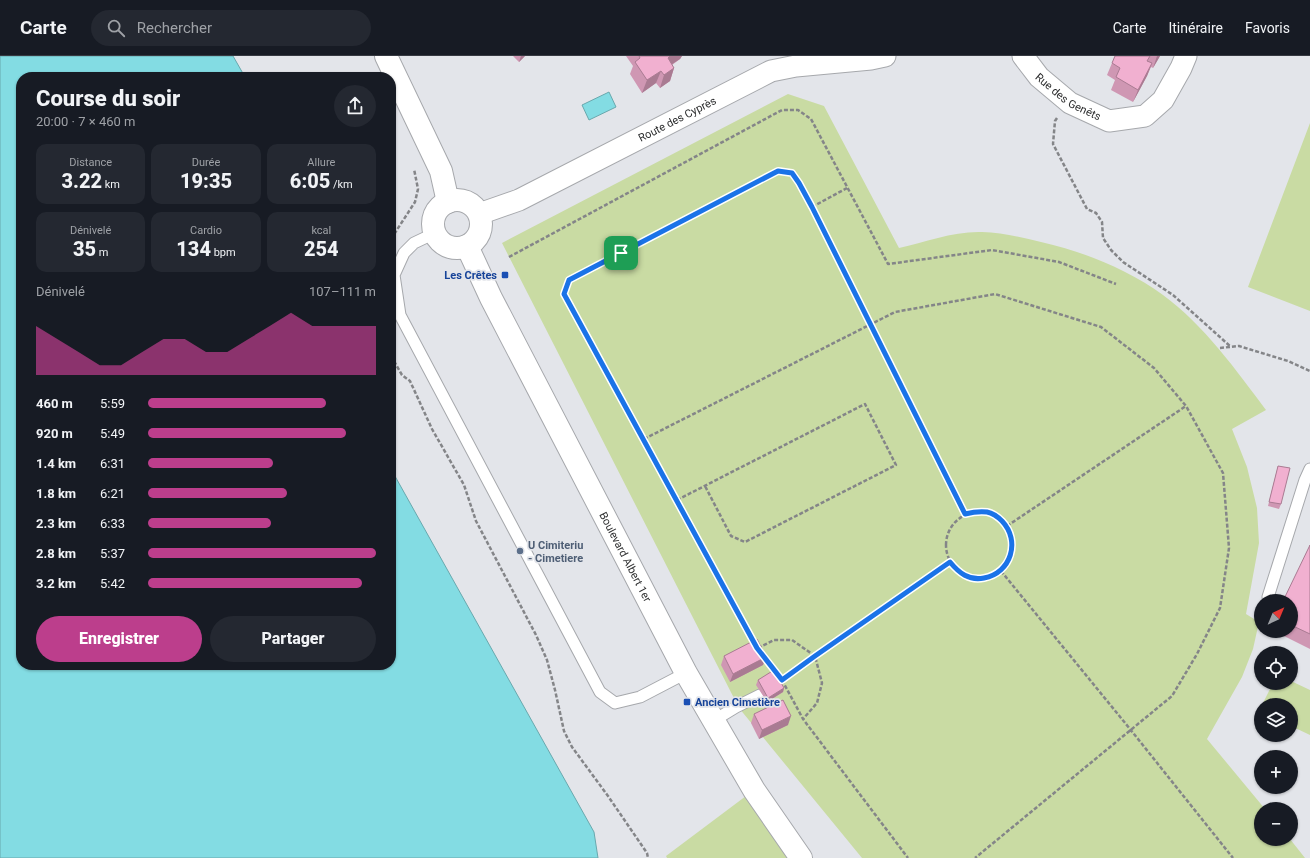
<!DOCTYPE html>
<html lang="fr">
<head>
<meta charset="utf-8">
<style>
  body { margin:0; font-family:Roboto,sans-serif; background:#242831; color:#f1f3f6; height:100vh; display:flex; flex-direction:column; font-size:15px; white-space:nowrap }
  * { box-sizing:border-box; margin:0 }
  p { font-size:13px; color:#9ea1a6 }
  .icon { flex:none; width:22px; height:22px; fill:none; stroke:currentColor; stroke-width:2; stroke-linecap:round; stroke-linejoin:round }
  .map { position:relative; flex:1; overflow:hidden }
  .sheet { position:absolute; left:16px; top:16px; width:380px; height:598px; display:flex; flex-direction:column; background:#171b24; border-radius:16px; box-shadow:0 1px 3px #0004 }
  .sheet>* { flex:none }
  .needle { width:26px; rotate:44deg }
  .buttons { position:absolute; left:1254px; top:538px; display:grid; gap:8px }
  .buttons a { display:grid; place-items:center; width:44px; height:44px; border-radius:50%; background:#171b24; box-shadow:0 1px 3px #0004; font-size:20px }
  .pin { position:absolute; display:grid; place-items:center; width:34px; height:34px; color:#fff; margin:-17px; border-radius:8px; box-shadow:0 2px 6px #0006 }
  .round { display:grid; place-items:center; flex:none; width:42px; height:42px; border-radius:21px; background:#242831 }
  .head { display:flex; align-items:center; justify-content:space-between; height:68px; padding:0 20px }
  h1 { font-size:22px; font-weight:800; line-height:30px }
  .figures { display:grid; grid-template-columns:repeat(3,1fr); gap:6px; height:68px; padding:4px 20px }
  .figures div { display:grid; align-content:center; border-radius:10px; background:#242831; text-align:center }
  .figures b { font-size:20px; font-weight:800 }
  .figures small { font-size:11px; font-weight:400 }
  .figures p { font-size:11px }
  .chart { height:112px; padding:8px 20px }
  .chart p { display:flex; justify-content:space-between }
  .chart svg { width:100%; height:72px; margin-top:4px; fill:#bc3e8c; opacity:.7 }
  .button { display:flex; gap:8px; margin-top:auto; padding:8px 20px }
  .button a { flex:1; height:46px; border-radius:24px; background:#bc3e8c; color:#fff; font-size:16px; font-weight:800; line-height:46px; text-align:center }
  .button a+a { background:#242831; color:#f1f3f6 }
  ul { padding:0 20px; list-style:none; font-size:13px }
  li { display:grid; grid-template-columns:64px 48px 1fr; align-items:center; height:30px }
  li i { height:10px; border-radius:5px; background:#bc3e8c }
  header { display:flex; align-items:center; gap:24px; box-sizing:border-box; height:56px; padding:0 20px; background:#171b24; border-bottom:1px solid #363941 }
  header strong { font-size:19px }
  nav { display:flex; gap:22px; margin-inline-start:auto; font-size:14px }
  .search { width:280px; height:36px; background:#242831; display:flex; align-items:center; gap:10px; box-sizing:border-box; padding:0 14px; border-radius:22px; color:#9ea1a6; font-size:15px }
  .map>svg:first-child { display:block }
</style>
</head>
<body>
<header>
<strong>Carte</strong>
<div class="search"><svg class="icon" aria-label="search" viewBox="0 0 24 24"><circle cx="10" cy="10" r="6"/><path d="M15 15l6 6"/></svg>Rechercher</div>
<nav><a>Carte</a><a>Itinéraire</a><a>Favoris</a></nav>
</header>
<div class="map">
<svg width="1310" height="802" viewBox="0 0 1310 802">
  <rect width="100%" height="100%" fill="#e3e5ea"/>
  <path fill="#c9dba3" d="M788,38L824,50L899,192C925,186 954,175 982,176C1002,176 1022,182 1041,186C1085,196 1127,213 1163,239C1203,268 1237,315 1266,354L1232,373L1247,411L1257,452L1259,487L1246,558L1259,566L1253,593L1242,621L1207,683L1265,753H1261V783H1290L1305,802H862L739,652L502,187Z
    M1310,67V255L1248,231Z
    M1291,625L1310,634V679L1291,670V649H1262L1273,627H1291Z
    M754,734L801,802H667L666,800Z"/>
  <path fill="#83dce3" stroke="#69a8ad" d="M0,0H233L245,21H21V609H391V413L594,776L598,802H0Z
    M609,36L616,51L589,64L582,49Z"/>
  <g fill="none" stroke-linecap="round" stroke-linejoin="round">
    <g stroke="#a6a8ac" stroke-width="13">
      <path id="lane" d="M435,177L414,187L404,197L394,219L400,259L600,636L615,647L640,641L686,617
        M1268,541L1305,424L1310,413
        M713,665L736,651L760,639"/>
    </g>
    <g stroke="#a6a8ac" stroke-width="23">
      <g id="street">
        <path id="s1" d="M1023,0L1039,21L1070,47L1109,65L1145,60L1163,44L1181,12L1186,0"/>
        <path id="s2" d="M479,158L519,144L771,15L796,10L871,3L885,0"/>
      </g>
    </g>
    <g stroke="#a6a8ac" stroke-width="24">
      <g id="secondary">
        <path d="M386,0L441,115L448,146"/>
        <circle cx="457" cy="168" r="24"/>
        <path id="s3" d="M467,190L491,242L686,617L754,734L801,802"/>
      </g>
    </g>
    <path stroke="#848588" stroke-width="2.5" stroke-dasharray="4 2" stroke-linecap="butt" d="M1057,62L1055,65L1053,88L1087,153L1096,157L1102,166L1103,182L1111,194L1123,206L1173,239L1231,291
      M812,151L847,132
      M391,183L415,146L418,133L414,113
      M509,201L782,54H798L811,63L888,208L992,194L1059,206L1116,228
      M1220,292L1239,290L1288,305L1310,315
      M391,300L402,319L410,325L432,373L464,429L476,465L536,579L547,604L555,634L564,675L572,691L608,740L647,797L648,802
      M644,383L895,256L995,238L1101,271L1154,312L1186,350L1223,417L1229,492L1220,552L1197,598L1172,640L975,802
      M677,444L865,348L896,409L745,486L731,480L705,430
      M946 489a33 33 0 1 1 66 0a33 33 0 1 1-66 0Z
      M1007,470L1186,350
      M1001,515L1130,673L1233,802
      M755,588L564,239L569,224L778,115L792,117L799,127L812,151L965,458
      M758,592L774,584H792L815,600L822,627L817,647L803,663
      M764,600L782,624L803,663L908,802
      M782,624L815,600L950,506"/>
    <use href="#lane" stroke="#fff" stroke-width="11"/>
    <use href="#street" stroke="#fff" stroke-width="21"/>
    <use href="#secondary" stroke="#fff" stroke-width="22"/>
  </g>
  <path fill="#cf97b3" d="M513,0H525L519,6Z
    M626,0H682L680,3L672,9L674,12L670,25L660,32L656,27L642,37L630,18L633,10Z
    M1115,0H1160L1153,12L1151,11L1147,20L1133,46L1111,34L1115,24L1107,19L1112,7Z
    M1278,410L1281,448L1279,453L1268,450Z
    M1310,489V593L1274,575H1291V545Z
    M724,600L766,601L763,609L730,626L721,609Z
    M758,624L784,632L783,636L767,646L756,629Z
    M754,658L788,669L759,683L751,667Z"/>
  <path fill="#a97b92" d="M521,0H525L519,6Z
    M670,0H682L680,3L663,14L668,2Z
    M1157,0H1160L1153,12Z
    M1152,7L1147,20L1133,46L1138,34Z
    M674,12L670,25L660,32L664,19Z
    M661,15L656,27L642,37L647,24Z
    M766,601L763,609L730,626L733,618Z
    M784,632L783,636L767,646L768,642Z
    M791,660L788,669L759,683L762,674Z"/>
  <path fill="#f1b0d0" stroke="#a97b92" d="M639,0H670L668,2L674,12L664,19L661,15L647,24L635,6L640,2Z
    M1115,0H1150L1147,5L1152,7L1138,34L1116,21L1120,12L1112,7Z
    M1278,410L1290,412L1281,448L1269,446Z
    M1310,489V578L1291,569V545H1283Z
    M757,583L766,601L733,618L724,600Z
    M774,614L784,632L768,642L758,624Z
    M783,644L791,660L762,674L754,658Z"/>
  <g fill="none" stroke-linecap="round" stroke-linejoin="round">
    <g stroke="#fff" stroke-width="8">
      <path id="route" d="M778,115L792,117L799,127L812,151L965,458C973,456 979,455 987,456C992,457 998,461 1002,465C1021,485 1011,517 984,522C969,525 959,517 950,506L815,600L782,624L757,592L564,238L569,224Z"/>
    </g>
    <use href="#route" stroke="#1a73e8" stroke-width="5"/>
  </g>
  <g fill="#1a4fb4" stroke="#e3e5ea" stroke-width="1.5">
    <rect x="501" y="215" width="8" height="8" rx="2"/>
    <rect x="683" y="642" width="8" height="8" rx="2"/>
  </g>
  <circle fill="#5c6f8a" stroke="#e3e5ea" stroke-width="1.5" cx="520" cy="495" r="4"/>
  <g text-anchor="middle" stroke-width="3.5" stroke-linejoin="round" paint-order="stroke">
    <g font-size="11" fill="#2c2d2e" stroke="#e3e5ea">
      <text dy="4" stroke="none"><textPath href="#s1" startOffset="62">Rue des Genêts</textPath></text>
      <text dy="4" stroke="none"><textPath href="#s2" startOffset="220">Route des Cyprès</textPath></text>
      <text dy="4" stroke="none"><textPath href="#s3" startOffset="349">Boulevard Albert 1er</textPath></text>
    </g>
    <g font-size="11" font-weight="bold" fill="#164399" stroke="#e3e5ea" text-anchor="end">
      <text x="497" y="223">Les Crêtes</text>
      <text x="695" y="650" text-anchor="start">Ancien Cimetière</text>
    </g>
    <g font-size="11" font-weight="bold" fill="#4e5e75" stroke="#e3e5ea" text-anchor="start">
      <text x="528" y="493">U Cimiteriu<tspan x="528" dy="13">- Cimetiere</tspan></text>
    </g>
  </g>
</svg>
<div class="buttons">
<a><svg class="needle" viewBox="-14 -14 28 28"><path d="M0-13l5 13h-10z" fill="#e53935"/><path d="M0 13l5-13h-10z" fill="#9ea1a6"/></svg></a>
<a><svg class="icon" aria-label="locate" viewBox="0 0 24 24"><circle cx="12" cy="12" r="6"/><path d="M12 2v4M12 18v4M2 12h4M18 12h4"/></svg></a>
<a><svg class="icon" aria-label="layers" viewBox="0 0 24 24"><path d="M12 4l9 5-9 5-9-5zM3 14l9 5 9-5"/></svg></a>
<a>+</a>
<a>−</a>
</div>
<div class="pin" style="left:621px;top:197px;background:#1e9e55"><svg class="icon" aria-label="arrive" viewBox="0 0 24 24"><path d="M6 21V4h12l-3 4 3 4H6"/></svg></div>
<section class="sheet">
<div class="head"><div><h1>Course du soir</h1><p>20:00 · 7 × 460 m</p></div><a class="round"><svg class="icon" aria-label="share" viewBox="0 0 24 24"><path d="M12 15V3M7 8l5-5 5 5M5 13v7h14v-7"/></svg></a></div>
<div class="figures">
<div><p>Distance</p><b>3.22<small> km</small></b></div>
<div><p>Durée</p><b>19:35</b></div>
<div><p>Allure</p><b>6:05<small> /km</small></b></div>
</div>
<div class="figures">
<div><p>Dénivelé</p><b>35<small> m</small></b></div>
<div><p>Cardio</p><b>134<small> bpm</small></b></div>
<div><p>kcal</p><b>254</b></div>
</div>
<div class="chart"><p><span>Dénivelé</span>107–111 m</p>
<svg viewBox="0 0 160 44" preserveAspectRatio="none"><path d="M0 44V14L10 22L20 30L30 38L40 38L50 30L60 22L70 22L80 30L90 30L100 22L110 14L120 6L130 14L140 14L150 14L160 14V44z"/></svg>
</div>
<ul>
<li><b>460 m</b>5:59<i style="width:78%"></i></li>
<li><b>920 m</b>5:49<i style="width:87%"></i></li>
<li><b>1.4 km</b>6:31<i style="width:55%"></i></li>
<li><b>1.8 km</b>6:21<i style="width:61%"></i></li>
<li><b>2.3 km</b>6:33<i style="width:54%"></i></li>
<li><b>2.8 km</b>5:37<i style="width:100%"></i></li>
<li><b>3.2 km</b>5:42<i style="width:94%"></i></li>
</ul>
<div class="button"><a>Enregistrer</a><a>Partager</a></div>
</section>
</div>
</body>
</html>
